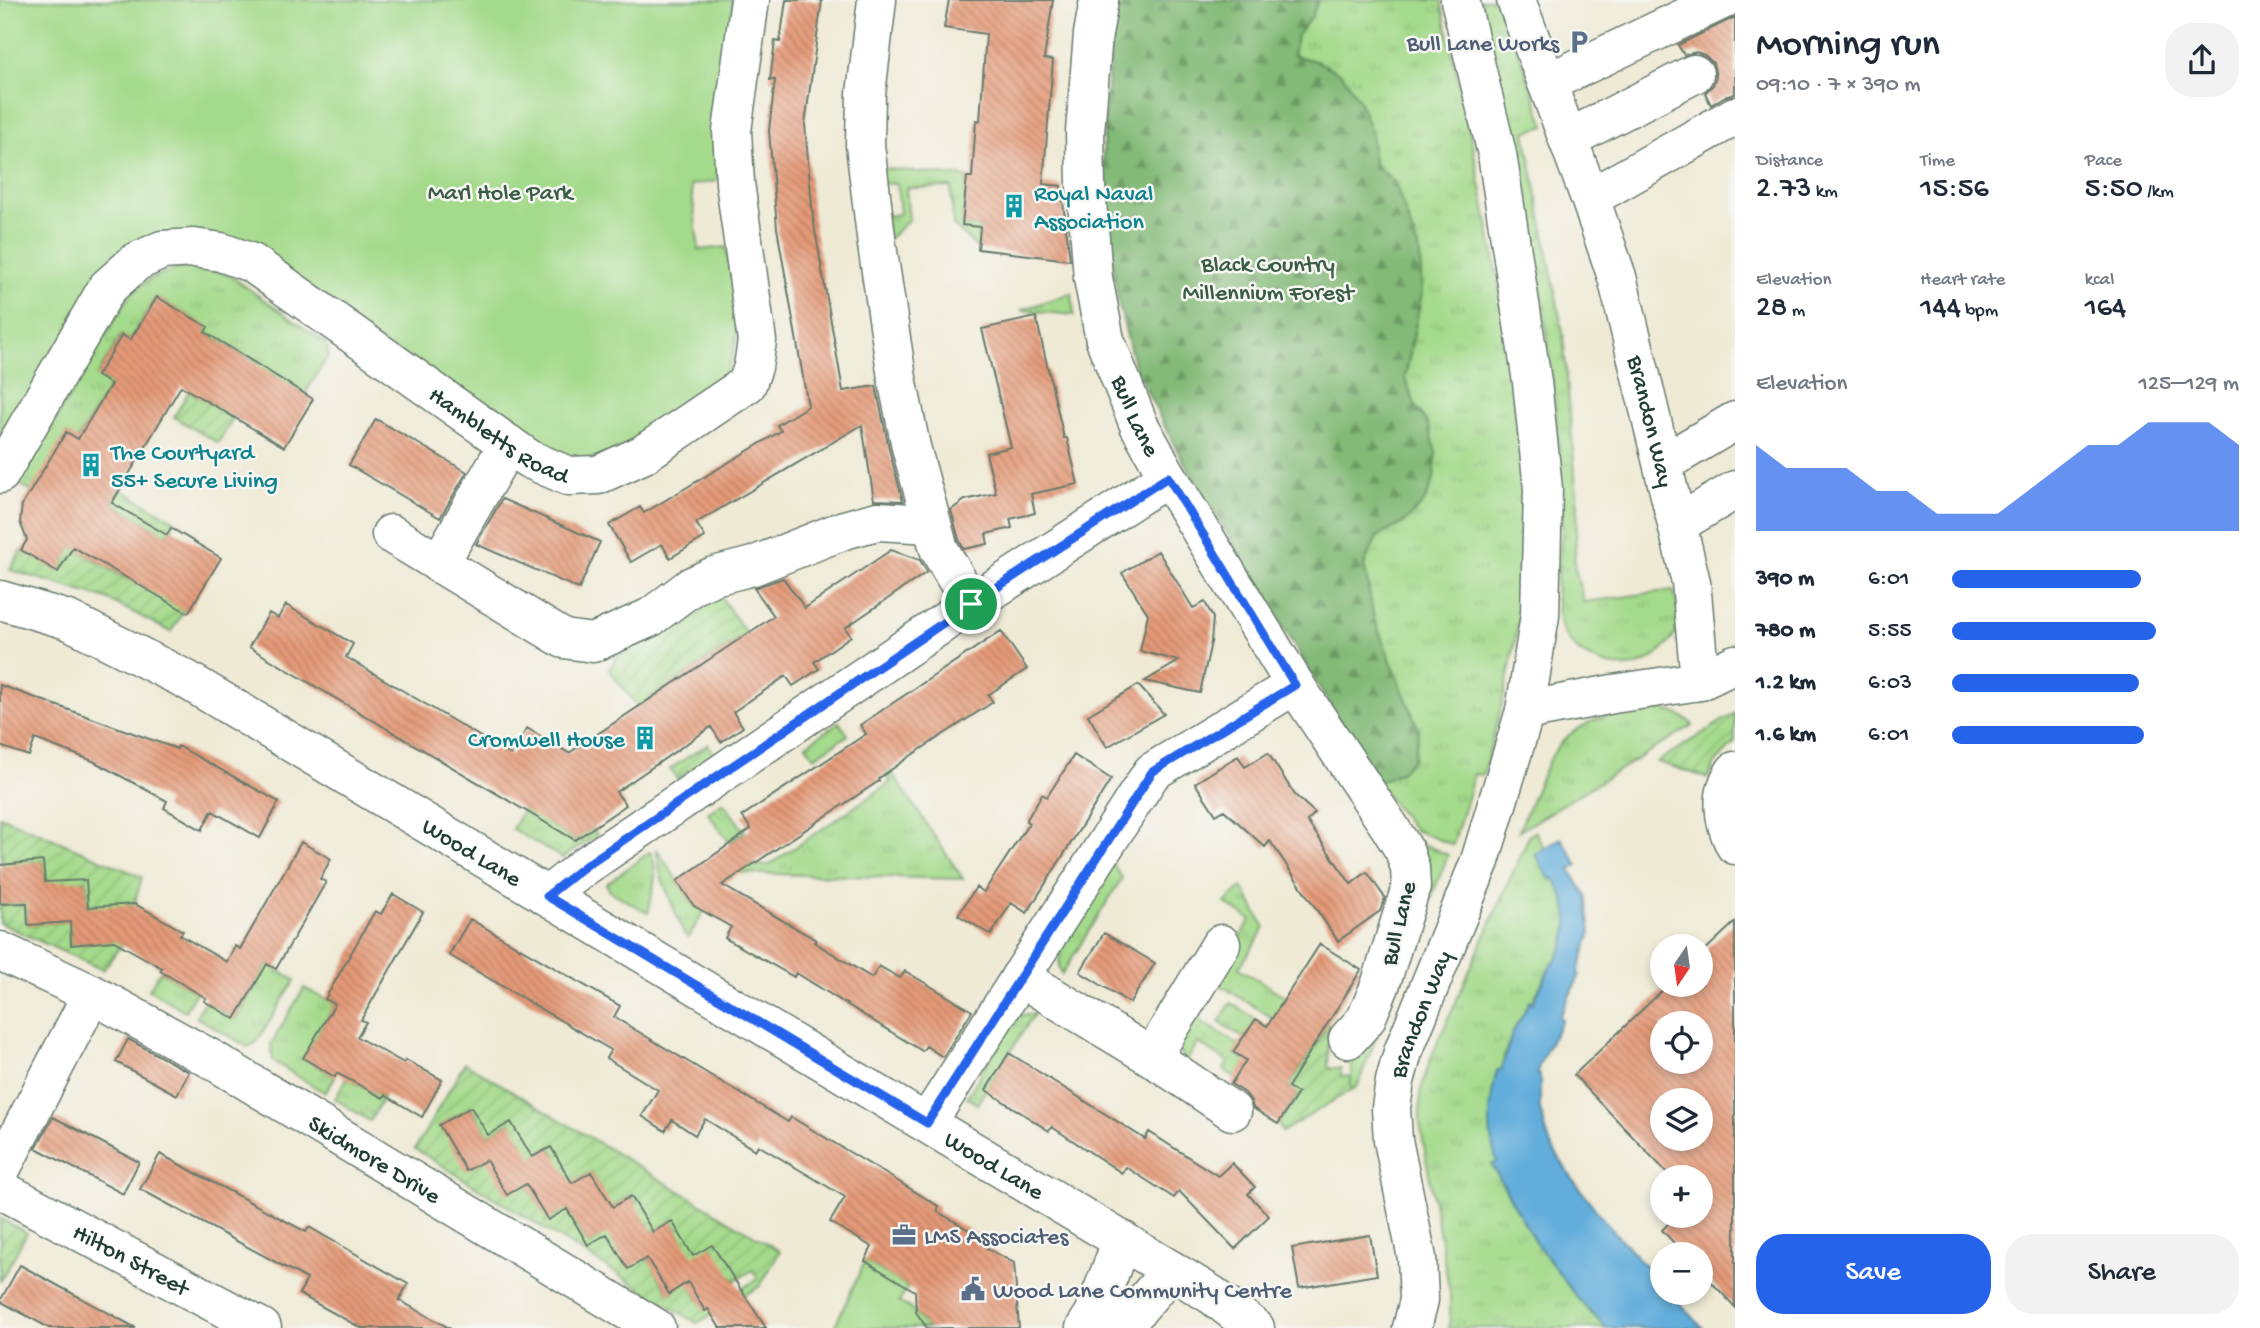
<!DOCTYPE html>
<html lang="en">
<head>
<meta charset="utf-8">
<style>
  body { margin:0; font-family:"Gochi Hand",sans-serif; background:#f2f2f3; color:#1f2937; height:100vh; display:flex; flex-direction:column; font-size:26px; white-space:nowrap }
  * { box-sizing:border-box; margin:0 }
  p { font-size:23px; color:#747a83 }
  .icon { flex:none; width:38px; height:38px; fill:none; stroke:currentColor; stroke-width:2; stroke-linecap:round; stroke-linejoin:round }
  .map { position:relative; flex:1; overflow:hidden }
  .details { display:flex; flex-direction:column; background:#fff; width:525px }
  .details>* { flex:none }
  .needle { width:46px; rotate:193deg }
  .fabs { position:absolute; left:1650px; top:934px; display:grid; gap:14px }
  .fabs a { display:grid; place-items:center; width:63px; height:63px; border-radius:50%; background:#fff; box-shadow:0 4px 10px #0003; font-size:35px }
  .pin { position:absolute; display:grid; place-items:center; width:60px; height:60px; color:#fff; margin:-30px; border:4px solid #fff; border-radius:50%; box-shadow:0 2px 7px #0007 }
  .round { display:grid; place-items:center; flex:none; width:74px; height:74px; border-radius:28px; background:#f2f2f3 }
  .headline { display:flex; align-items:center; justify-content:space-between; height:119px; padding:0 21px }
  h1 { font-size:38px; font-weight:600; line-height:52px }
  .metrics { display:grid; grid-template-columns:repeat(3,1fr); gap:10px; height:119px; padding:7px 21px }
  .metrics div { display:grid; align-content:center }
  .metrics b { font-size:30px; font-weight:600 }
  .metrics small { font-size:19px; font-weight:400 }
  .metrics p { font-size:19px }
  .chart { height:196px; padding:14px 21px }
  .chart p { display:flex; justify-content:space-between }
  .chart svg { width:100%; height:126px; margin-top:7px; fill:#2563eb; opacity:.7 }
  .cta { display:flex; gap:14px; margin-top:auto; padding:14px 21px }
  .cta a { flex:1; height:80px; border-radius:28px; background:#2563eb; color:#fff; font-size:28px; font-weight:600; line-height:80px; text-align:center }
  .cta a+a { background:#f2f2f3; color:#1f2937 }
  ul { padding:0 21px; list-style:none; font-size:23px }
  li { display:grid; grid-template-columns:112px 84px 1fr; align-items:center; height:52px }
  li i { height:18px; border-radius:9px; background:#2563eb }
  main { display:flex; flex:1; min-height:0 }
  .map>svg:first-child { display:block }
</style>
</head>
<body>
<main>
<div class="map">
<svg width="1735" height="1328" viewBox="0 0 1735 1328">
  <defs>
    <pattern id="grass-tufts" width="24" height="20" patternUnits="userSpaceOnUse" patternTransform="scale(1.75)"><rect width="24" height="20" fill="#a4da8b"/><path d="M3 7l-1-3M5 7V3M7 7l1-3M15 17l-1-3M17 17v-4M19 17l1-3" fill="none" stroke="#8dbc79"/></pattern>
    <pattern id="forest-firs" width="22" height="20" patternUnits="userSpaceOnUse" patternTransform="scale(1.75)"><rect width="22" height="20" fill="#83ba77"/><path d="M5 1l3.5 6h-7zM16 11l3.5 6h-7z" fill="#6b9862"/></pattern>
    <pattern id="garden-furrows" width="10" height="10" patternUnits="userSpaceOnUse" patternTransform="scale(1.75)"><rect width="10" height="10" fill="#a4da8b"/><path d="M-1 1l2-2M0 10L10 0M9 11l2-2" fill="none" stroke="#8dbc79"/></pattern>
    <pattern id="building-back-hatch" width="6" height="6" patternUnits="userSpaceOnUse" patternTransform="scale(1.75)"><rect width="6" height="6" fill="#e59a78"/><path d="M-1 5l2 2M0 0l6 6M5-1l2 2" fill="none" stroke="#b97f63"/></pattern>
  </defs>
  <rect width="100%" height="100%" fill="#f6f6f2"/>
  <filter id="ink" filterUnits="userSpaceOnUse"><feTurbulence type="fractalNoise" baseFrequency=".0143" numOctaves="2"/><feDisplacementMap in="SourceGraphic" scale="14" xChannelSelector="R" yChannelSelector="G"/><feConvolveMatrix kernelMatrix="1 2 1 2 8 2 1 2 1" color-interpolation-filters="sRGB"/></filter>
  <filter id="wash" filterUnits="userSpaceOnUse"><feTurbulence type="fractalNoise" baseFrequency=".00686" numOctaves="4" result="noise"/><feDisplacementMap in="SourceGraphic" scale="28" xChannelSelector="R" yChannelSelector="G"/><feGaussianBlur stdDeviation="1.57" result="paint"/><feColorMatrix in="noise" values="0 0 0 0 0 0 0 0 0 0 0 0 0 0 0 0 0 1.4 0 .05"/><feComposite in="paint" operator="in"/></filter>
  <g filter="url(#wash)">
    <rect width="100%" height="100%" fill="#efead6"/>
    <path fill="url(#grass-tufts)" stroke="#628c60" stroke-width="2" d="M1318,0H1441C1467,120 1494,238 1510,360C1521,444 1529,529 1519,614C1512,669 1498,722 1483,775L1474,774L1453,845L1414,830L1377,783L1394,671L1374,619L1364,564L1377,537L1405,522L1428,424L1416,407L1405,378L1422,293L1395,183L1374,164L1371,132L1293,55L1297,35L1312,16Z
      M1480,0H1500L1545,126L1525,132L1563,333L1578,509L1574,565L1584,602L1673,590L1683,621C1663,658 1636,679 1594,660C1581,654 1569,644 1563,631C1547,595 1565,545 1563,506C1561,460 1556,414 1551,369C1539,245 1507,122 1480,0Z
      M880,168L967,177L962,225L980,227L978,249L953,225L951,187L906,188L909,220L886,241L885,216L900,214L897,183L881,184Z
      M200,267L229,275L324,342L328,349V356L305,394L263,369L253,370L257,362L205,332L207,327L156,297L130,340L121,335L97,376L111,384L42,498L18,483L129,296C149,275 172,267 200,267Z
      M1072,293L1074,315L1021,310L1071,293Z
      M120,489L175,521L167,535L112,503Z
      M1651,708C1667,710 1681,713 1693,725L1519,831C1529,808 1541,772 1555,751C1575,720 1616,711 1651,708Z
      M839,722L848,735L814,757L806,745Z
      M871,741L963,879L737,873L732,866L769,865L891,782L865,744Z
      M723,802L745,832L730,843L708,813Z
      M524,808L574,840L592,828L597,835L562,858L512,829Z
      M1535,831L1545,849L1536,854L1550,880L1554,878C1572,908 1573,932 1555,963H1552L1532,1003L1530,1002L1512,1034L1504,1056L1493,1149L1498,1163L1492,1165L1534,1240L1579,1300L1606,1328H1448L1450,1319V1294L1420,1123V1093L1430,1060L1529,836Z
      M1411,839L1448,855L1357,1087L1351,1090V1052Z
      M656,848L693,904L704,911L689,937L684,934L661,876Z
      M650,852C660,871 652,893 648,913L610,891L606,884Z
      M1113,864L1122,878L1062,974L1059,966L1061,945Z
      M1242,887L1265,928L1239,968L1286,997L1273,1018L1212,980L1251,920L1225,903Z
      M267,964L295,980L256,1043L248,1047L196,1017L204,1001L236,1019Z
      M160,971L196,992L185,1011L149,990Z
      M304,988L335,1004L304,1058L335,1077L325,1093L273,1061L271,1044Z
      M1231,1003L1256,1019L1252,1026L1255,1045L1219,1022Z
      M1026,1014H1034L977,1104L967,1097L1014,1018Z
      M1190,1014L1239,1045L1234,1053L1255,1066L1244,1083L1224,1070L1228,1062L1198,1043L1185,1064L1178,1043Z
      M347,1078L383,1098L370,1121L335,1099Z"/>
    <path fill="url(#forest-firs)" stroke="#517c56" stroke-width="2" d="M1115,0H1318L1312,16L1297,35L1293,55L1319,62L1342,74L1359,100L1371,132L1374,164L1395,183L1420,254L1422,293L1405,378L1416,407L1428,424L1436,452L1434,479L1425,501L1405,522L1377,537L1364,564L1374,619L1419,730L1414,758L1401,772L1377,783L1177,450L1135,368L1118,301L1106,215L1103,169L1104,122Z"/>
    <path fill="#a4da8b" stroke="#628c60" stroke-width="2" d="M0,0H733L717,181L691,185L699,250L726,247C732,284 744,322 732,358C727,374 713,390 700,401C684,414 611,457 592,459C573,461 553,449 536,442L164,234L0,446Z
      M865,1261L908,1287L899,1302L916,1312L921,1321L934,1328H834Z"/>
    <path fill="url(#garden-furrows)" stroke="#628c60" stroke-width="2" fill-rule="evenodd" d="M189,391L234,417L218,443L174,417Z
      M77,539L80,551L130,581L136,573L184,610L171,632L107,599L10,570L21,550L58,571Z
      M714,587L774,673L768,678L740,638L638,707L609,670L618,655Z
      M1735,713V742L1716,762L1708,778L1657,762Z
      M708,744L714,754L677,779L670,769Z
      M0,816L142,877L124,941L103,970L0,923V904L35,902L36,911L27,912L28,925L78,921L79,930L70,931L71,945L122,940L88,907L86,880L45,888L43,861L2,868Z
      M1286,997L1329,1024L1328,1068H1341V1076L1351,1077V1090L1282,1132L1278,1124L1298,1094L1288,1087L1325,1030L1283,1002Z
      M465,1063L780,1251L760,1286L697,1323L415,1149ZM471,1107L488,1135L511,1122L528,1160L551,1147L556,1155L552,1158L568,1185L591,1172L596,1180L593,1182L609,1209L631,1196L636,1204L633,1207L649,1234L672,1221L677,1229L673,1231L689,1259L730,1283L753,1270L758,1279L705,1310L684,1275L676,1279L680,1287L669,1294L643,1250L602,1226L600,1238L588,1245L562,1201L555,1205L560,1213L548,1220L522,1176L439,1126Z
      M0,1218L27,1233L0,1282Z"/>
    <path fill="#62addb" stroke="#407588" stroke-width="2" d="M1561,838L1578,865L1570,870L1586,896L1591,932L1578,973L1580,975L1559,1017L1562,1019L1539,1065L1537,1074L1540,1075V1109L1550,1144L1574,1181L1607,1224L1662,1284V1293H1671L1703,1328H1606L1579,1300L1534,1240L1492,1165L1497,1162C1486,1131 1489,1102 1497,1070H1501L1512,1034L1530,1001L1533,1003L1552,963H1555C1573,932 1572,908 1554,878L1550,880L1535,854Z"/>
    <g id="blocks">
      <path fill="url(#building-back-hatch)" fill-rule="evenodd" d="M786,0H822L805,124L813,218L843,391L876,386L890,453L903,501L874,500L862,425L696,523L705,537L670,558L662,544L631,562L609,525L640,507L644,513L781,431L777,425L808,406L777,228L769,130L775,80H770L775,41L780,42Z
        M949,0H1053L1044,59L1053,60L1043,184L1061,186L1070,260L978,249L980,227L962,225L967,177H972L976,120L980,121L986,34L944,28Z
        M1735,17V94L1724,97L1711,105L1705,93L1713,85L1716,76L1713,63L1705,55L1696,52L1684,55L1678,45Z
        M157,297L208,327L205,332L313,399L284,447L181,386L112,503L167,535L171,528L221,558L188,613L73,547L58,572L21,550L27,540L20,522L22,505L66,432L78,439L111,384L97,376L122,335L130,340Z
        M1036,317L1064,438H1067L1078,484L1031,494L1035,513L1010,519L1012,528L986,534L988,544L964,549L959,540L951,510L965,500L996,493L986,453L1011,447L982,329Z
        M376,419L467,472L440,518L349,465Z
        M502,499L600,542L579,589L476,544Z
        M891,550L920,560L927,572L845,628L851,636L814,662L819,669L793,686L786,676L733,712L743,727L721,742L711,727L616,792L626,805L575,840L249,647L269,613L278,618L286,605L353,644L346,657L511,755L527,728L569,753L774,616L754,588L783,578L805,608Z
        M1158,551L1193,608L1205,602L1213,618L1211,642L1200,693L1145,681L1179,661L1140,651L1148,614L1122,573Z
        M1001,631L1027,669L988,695L993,702L909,757L878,779L879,781L722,885L816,940L814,942L872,978L879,966L900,978L905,971L972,1011L943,1057L926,1046L922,1051L796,973L794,977L725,938L731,927L694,906L677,881L751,829L742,816L866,734L860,725Z
        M0,685L177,749L178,746L279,802L260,838L212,811L202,830L164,808L167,801L93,761L35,739L29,756L0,746Z
        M1138,685L1164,714L1107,747L1088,715Z
        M1268,753L1295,795L1315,813L1307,821L1351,884L1367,872L1385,898L1380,911L1338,941L1270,841L1265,847L1224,810L1216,815L1195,783L1238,756L1245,767Z
        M1074,755L1111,779L1027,913L1011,903L991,935L958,915L976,887L984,892L1029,823L1026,821L1042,794L1047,797Z
        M301,842L331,859L320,879L326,882L276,969L267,964L235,1019L204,1001L206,998L160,971L162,968L114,941L71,945L70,922L28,925L27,903L0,904V865L43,861L45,882L86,880L88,907L135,904L183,931L180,935L227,962L235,946L240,949Z
        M393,894L423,912L361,1020L366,1022L357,1037L404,1063L406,1060L442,1080L422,1117L385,1095L383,1098L337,1073L335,1077L303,1058L335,1004L325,999L375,911L381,914Z
        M470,919L620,1006L614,1017L788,1122L791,1117L901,1183L938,1206V1212L990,1242L987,1248L1014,1263L1019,1328H927L916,1312L915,1291L865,1261L872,1247L830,1222L845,1197L758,1145L755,1150L705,1119L695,1135L672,1120L665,1131L642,1116L658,1090L606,1058L611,1050L449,955Z
        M1735,922V1307L1701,1271V1255H1685L1662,1230L1676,1216H1701V1178H1672L1574,1075L1668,985H1701V954ZM1662,1024H1701V1062H1662ZM1662,1101H1701V1139H1662Z
        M1104,933L1155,963L1130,1003L1080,972Z
        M1320,944L1361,970L1288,1087L1298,1093L1278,1124L1253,1108L1251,1101L1245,1093L1231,1084L1246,1060L1233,1052L1256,1019L1267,1026Z
        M128,1039L189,1072L177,1095L116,1062Z
        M1009,1053L1145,1139L1149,1132L1218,1176L1232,1163L1255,1187L1248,1194L1269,1216L1235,1249L1179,1191L1174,1198L1126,1167L1122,1173L1052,1127L1049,1131L986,1090Z
        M471,1107L488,1135L511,1122L532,1157L551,1147L572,1183L591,1172L613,1207L631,1196L653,1232L672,1221L693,1256L712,1245L766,1328H720L708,1309L705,1311L688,1282L669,1294L647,1258L628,1269L607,1234L588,1245L567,1209L548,1220L526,1184L507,1195L486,1160L466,1171L439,1125Z
        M53,1117L139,1162L123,1194L36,1148Z
        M160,1154L306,1232L309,1227L408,1284L399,1300L449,1328H361L299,1294L307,1279L140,1189Z
        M1370,1235L1377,1275L1299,1288L1292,1248Z
        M20,1265L136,1328H49L0,1301Z"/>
    </g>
  </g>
  <g filter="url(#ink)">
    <use href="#blocks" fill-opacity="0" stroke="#687a6d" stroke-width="2"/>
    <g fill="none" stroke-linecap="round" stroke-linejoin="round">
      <g stroke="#687a6d" stroke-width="41">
        <g id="minor">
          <path d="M877,0L866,94L865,145L877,245L897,378L911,447L939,549L971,604"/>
          <path id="s1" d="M1099,0L1093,34L1085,132L1086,187L1093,278L1105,340L1139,425L1168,477L1295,685L1389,826L1404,850L1410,868L1411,887L1380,986L1366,1019L1348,1039"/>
          <path id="s2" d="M1516,0L1590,198L1617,277L1691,582L1700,681L1613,694L1525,711"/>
          <path d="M1547,83L1722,0"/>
          <path d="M1568,139L1694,74"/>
          <path d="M1590,198L1735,116"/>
          <path d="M1664,463L1735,421"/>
          <path id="s3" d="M0,474L107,288L136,262L162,250L194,248L221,252L252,263L529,459L568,476L598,475L642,455L747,384L753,367L757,341L735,183L732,131L750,0"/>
          <path d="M1678,524L1735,490"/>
          <path d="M391,534L564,639L593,643L651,617L692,586L714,576L753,566L844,530L877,521L932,524"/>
          <path d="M439,564L508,444"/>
          <path id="s4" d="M0,600L68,620L187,680L1171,1270L1212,1295L1255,1328"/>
          <path d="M1700,681L1735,664"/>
          <path d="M1735,771C1719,794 1723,821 1735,845"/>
          <path d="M547,896L585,866L971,604L1168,477"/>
          <path id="s5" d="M0,951L92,994L211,1059L656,1328"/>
          <path d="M1020,977L1152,1057L1232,1111"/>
          <path d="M1152,1057L1221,944"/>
          <path d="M927,1123L1152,772L1295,685"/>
          <path d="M0,1171L92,994"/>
          <path id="s6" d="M0,1189L262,1328"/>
          <path d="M1085,1328L1094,1314L1122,1240"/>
          <path d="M1122,1328L1171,1270"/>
          <path id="s7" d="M1412,1328L1419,1300L1417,1258L1393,1140L1391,1108L1395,1081L1403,1052L1480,861L1525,711L1540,615L1543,489L1532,382L1497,154L1460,0"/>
        </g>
      </g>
      <use href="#minor" stroke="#fff" stroke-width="38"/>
    </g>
  </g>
  <g fill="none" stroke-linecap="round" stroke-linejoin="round" filter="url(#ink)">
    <g stroke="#fff" stroke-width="14">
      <path id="route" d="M1168,477L1295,685L1152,772L927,1123L547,896L585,866L971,604Z"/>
    </g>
    <use href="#route" stroke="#2563eb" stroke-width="9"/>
  </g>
  <defs>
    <g id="parking-bare" transform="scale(1.89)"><path d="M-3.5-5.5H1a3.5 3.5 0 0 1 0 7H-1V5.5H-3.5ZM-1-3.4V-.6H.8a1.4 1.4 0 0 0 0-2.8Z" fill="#5c6f8a" stroke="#f6f6f2" stroke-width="2.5" paint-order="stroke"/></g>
    <g id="building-bare" transform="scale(1.89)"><path d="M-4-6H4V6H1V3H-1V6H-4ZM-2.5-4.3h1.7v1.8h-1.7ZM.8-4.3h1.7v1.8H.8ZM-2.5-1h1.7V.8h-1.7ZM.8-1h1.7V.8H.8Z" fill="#0f9aa8" stroke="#f6f6f2" stroke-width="2.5" paint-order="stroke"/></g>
    <g id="office-bare" transform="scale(1.89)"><path d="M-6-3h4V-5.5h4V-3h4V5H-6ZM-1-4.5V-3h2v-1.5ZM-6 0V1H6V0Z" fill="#5c6f8a" stroke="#f6f6f2" stroke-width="2.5" paint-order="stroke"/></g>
    <g id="civic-bare" transform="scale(1.89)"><path d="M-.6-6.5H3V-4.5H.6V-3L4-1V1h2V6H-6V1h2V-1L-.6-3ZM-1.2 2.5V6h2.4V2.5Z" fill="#5c6f8a" stroke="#f6f6f2" stroke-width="2.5" paint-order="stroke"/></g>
  </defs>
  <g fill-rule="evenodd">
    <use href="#parking-bare" x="1579" y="42"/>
    <use href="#building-bare" x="1014" y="206"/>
    <use href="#building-bare" x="91" y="465"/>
    <use href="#building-bare" x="645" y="738"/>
    <use href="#office-bare" x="904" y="1235"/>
    <use href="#civic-bare" x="973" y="1289"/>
  </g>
  <g text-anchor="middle" stroke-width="5" stroke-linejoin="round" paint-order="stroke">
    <g font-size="24" fill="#4e5e75" stroke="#f6f6f2" text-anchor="start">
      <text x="1559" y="50" text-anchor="end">Bull Lane Works</text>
      <text x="924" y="1243">LMS Associates</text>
      <text x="993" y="1297">Wood Lane Community Centre</text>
    </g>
    <g font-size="24" fill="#3a5c45" stroke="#f6f6f2">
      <text x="500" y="199">Marl Hole Park</text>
      <text x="1268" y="271">Black Country<tspan x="1268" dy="28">Millennium Forest</tspan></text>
    </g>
    <g font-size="24" fill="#0d838f" stroke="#f6f6f2" text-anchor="start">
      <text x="1034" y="200">Royal Naval<tspan x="1034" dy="28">Association</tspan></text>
      <text x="111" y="459">The Courtyard<tspan x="111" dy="28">55+ Secure Living</tspan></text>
      <text x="625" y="746" text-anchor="end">Cromwell House</text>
    </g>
    <g font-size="24" fill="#1f3d34" stroke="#f6f6f2">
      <text dy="8" stroke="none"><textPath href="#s1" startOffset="424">Bull Lane</textPath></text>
      <text dy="8" stroke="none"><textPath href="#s2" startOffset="443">Brandon Way</textPath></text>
      <text dy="8" stroke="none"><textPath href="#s3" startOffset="676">Hambletts Road</textPath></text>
      <text dy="8" stroke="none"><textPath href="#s4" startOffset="537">Wood Lane</textPath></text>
      <text transform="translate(1397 923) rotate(-76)" y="8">Bull Lane</text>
      <text dy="8" stroke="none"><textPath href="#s7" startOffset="322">Brandon Way</textPath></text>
      <text dy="8" stroke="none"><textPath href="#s5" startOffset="429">Skidmore Drive</textPath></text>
      <text dy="8" stroke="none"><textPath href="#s4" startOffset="1146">Wood Lane</textPath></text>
      <text dy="8" stroke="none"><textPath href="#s6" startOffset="149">Hilton Street</textPath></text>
    </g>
  </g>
</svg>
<div class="fabs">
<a><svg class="needle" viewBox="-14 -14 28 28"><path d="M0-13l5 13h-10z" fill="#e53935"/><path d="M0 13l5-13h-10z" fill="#747a83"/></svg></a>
<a><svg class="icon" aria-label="locate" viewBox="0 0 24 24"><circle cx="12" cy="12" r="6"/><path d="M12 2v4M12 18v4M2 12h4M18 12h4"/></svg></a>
<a><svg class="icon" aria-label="layers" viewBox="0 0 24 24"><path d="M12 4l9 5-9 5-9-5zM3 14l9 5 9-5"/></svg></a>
<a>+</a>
<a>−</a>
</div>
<div class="pin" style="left:971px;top:604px;background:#1e9e55"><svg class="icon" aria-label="arrive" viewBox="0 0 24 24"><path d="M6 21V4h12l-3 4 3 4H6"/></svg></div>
</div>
<section class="details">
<div class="headline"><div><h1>Morning run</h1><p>09:10 · 7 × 390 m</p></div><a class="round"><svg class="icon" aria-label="share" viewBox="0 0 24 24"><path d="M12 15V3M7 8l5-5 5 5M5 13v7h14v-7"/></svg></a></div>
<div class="metrics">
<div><p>Distance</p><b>2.73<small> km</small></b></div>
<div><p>Time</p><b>15:56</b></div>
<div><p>Pace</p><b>5:50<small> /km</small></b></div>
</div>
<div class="metrics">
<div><p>Elevation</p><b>28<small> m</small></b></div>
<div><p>Heart rate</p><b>144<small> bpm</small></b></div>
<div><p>kcal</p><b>164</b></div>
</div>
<div class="chart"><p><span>Elevation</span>125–129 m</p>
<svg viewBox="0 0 160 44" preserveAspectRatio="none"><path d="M0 44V14L10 22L20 22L30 22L40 30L50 30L60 38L70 38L80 38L90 30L100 22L110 14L120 14L130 6L140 6L150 6L160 14V44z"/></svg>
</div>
<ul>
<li><b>390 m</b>6:01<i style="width:66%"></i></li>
<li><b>780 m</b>5:55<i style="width:71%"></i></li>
<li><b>1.2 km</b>6:03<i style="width:65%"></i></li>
<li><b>1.6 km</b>6:01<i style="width:67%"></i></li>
</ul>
<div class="cta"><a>Save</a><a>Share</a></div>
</section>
</main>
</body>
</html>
